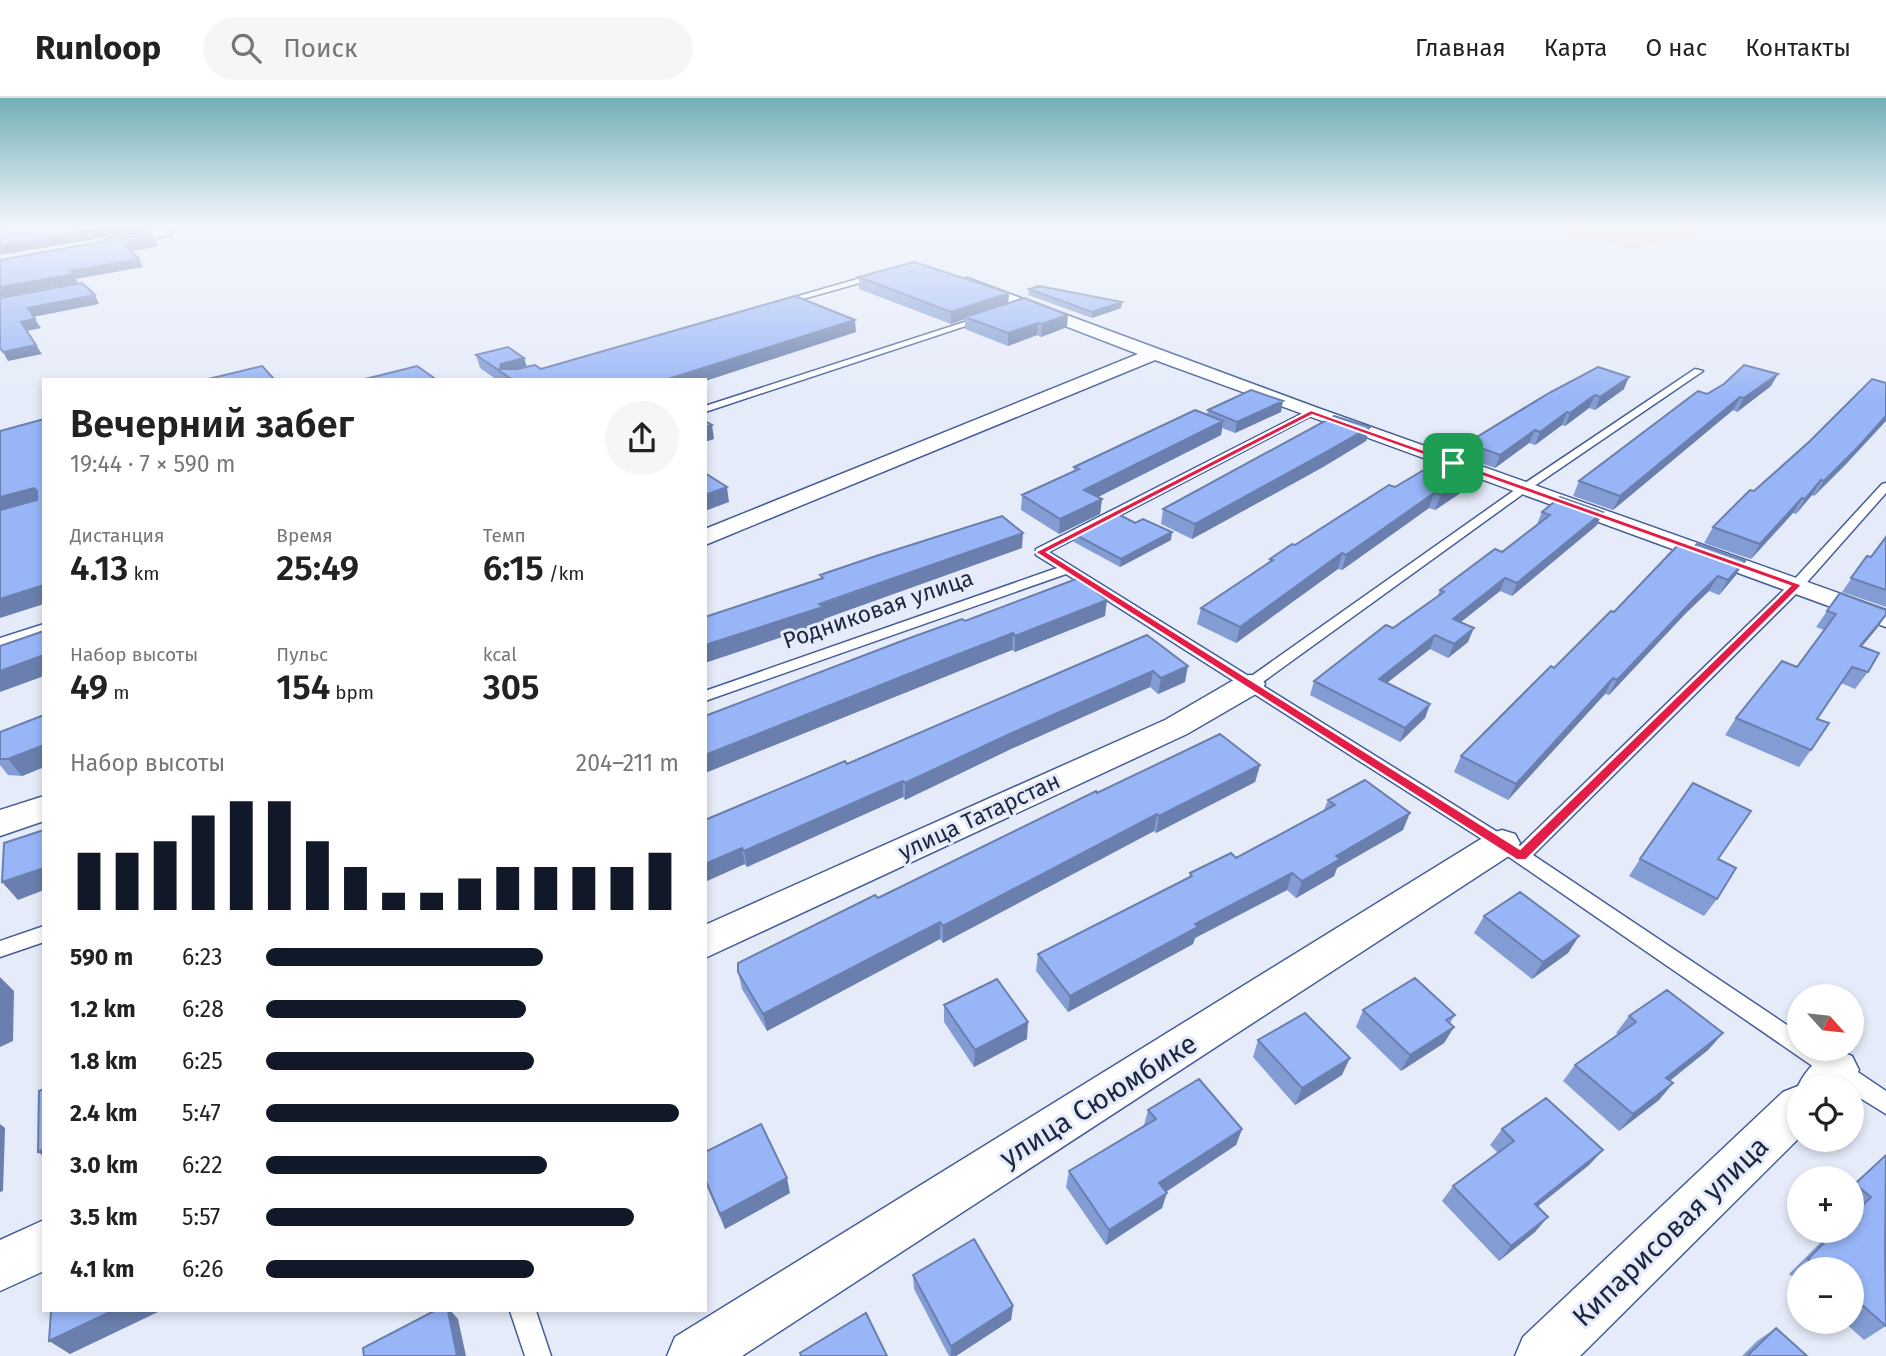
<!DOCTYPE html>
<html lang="ru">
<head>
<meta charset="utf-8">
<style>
  body { margin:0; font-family:"Fira Sans",sans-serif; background:#f6f6f6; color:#222; height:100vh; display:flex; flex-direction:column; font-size:26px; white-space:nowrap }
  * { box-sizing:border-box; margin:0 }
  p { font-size:23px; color:#767676 }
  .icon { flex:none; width:38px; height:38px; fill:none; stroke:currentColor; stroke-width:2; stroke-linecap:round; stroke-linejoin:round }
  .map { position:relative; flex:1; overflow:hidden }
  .sheet { position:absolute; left:42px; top:280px; width:665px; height:934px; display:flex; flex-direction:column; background:#fff; border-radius:0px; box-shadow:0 4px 10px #0003 }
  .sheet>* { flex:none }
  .needle { width:46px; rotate:117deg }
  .buttons { position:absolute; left:1787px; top:886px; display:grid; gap:14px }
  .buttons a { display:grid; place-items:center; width:77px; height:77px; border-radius:50%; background:#fff; box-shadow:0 4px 10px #0003; font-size:35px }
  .pin { position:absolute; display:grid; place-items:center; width:60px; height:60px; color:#fff; margin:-30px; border-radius:14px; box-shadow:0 4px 10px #0006 }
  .round { display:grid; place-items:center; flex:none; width:74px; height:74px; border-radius:37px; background:#f6f6f6 }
  .head { display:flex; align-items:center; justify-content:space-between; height:119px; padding:0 28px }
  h1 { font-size:38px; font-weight:600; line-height:52px }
  .figures { display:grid; grid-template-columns:repeat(3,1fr); gap:10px; height:119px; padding:7px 28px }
  .figures div { display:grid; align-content:center }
  .figures b { font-size:35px; font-weight:600 }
  .figures small { font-size:19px; font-weight:400 }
  .figures p { font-size:19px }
  .chart { height:196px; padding:14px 28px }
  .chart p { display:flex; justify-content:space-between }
  .chart svg { width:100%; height:126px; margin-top:7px; stroke:#111827; stroke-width:6 }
  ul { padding:0 28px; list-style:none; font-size:23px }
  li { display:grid; grid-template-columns:112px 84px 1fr; align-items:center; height:52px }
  li i { height:18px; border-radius:9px; background:#111827 }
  header { display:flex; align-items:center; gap:42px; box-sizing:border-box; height:98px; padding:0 35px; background:#fff; border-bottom:2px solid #e0e0e0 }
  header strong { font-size:33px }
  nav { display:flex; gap:38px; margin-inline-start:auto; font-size:24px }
  .search { width:490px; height:63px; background:#f6f6f6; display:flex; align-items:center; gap:18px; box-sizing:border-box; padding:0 24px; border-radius:38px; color:#767676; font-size:26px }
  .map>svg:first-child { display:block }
</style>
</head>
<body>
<header>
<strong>Runloop</strong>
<div class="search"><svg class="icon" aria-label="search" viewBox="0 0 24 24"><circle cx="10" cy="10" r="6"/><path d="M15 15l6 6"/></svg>Поиск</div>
<nav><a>Главная</a><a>Карта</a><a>О нас</a><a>Контакты</a></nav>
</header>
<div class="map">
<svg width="1886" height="1258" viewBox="0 0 1886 1258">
  <rect width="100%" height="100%" fill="#e5ebf9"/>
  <path fill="#fccdc8" d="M1530,127H1742L1632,151Z"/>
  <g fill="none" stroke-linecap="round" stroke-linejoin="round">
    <g stroke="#455e9a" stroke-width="3">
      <path id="service" d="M878,175L881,179L778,208L774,205Z
        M983,218L990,220L705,314V308Z
        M1695,271L1703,273L1527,393L1260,586L1520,748L1791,485L1882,386L1886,385V395L1801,491L1533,757L1799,935V950H1822L1886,993V1016L1852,995V989H1843L1496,750L1066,476L705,603V593L1057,470L1036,457V451L1311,311L1316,314L1315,316L1049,454L1250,579L1519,389Z
        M44,526V535L0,549V540Z
        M44,828V844L0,859V843Z
        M510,1213H536L551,1258H525Z"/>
    </g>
    <g stroke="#455e9a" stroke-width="3">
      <path id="minor" d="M166,130L173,134L171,137L108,149L101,145L108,141Z
        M967,180L1318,310L1886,512V529L1155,262L705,447V431L1138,256L961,188L959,185Z
        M1250,577L1261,579L1265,586L1261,593L1187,636L705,860V827L1165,622L1239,579Z
        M44,698V723L0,738V712Z
        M1502,732L1515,736L1520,745L1515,754L742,1258H667L675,1239L1489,736Z
        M1837,952L1852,958L1859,972L1850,989H1799V1040L1580,1258H1515L1523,1239L1783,994L1798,988C1807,970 1818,959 1837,952Z
        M44,1122V1173L0,1193V1142Z"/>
    </g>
    <use href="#service" fill="#fff" fill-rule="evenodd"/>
    <use href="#minor" fill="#fff" fill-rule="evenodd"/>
  </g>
  <path fill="#839cd4" d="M859,179L1009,195L1008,205L1067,229L1041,239L1037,237L1008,248L965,231V221L951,226L859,191Z
    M1029,191L1122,204L1121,210L1092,220L1028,197Z
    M856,234L705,283V282H497L480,270L476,257L524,260L527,269L541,271Z
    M1771,288L1737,314L1733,312L1613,412L1573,398L1579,383L1707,296Z
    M1624,291L1595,312L1589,310L1565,328L1562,327L1535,347L1529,345L1495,370L1463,359L1467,345L1549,295Z
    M1208,312L1281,314L1235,335L1222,330L1221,337L1098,399L1102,401L1100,416L1059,436L1021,412L1022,397L1074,373V369L1207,316Z
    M1370,329L1366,343L1323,369L1192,441L1161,426L1163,411Z
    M1848,364L1814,398L1812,397L1796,416L1793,415L1751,461L1704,445L1713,429L1754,393Z
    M1477,384L1435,412L1429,410L1342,472L1338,471L1236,545L1197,526L1201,510L1269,464L1270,461L1395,389Z
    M1542,414L1597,427L1512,498L1500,493L1461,524L1468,544L1448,560L1430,551L1387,585L1430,606L1425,620L1400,644L1310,597L1314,583L1393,530L1438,497L1440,492L1502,454L1537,426Z
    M1135,425L1171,442L1120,469L1074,444V436Z
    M1886,439V509L1842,494L1867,458L1871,459Z
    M1691,452L1736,477L1719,497L1709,493L1686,515L1609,597L1605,596L1508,702L1454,674L1461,658L1554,570L1614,514Z
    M1827,513L1878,529L1862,548L1868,574L1855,591L1841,585L1817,621L1811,652L1799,669L1725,637L1736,620L1797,569L1824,532L1816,529Z
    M1105,518L1015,554L1012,552L951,575L705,675V618L965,523Z
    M1147,537L1185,584L1158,596L1150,589L1013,650L905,702L903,699L747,769L705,722L847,666Z
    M44,617V669L22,678L8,677L0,667V634Z
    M1260,667L1255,684L1156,735L1154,733L943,845L940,841L767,933L742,891L738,874L878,800L1097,695Z
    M1328,702L1403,732L1337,770L1334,778L1296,800L1287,792L1195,840L1193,846L1068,914L1036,873L1038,856L1189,779L1190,775L1236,760L1324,712Z
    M1640,761H1718L1717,801L1704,818L1629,778Z
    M1484,818L1579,838L1568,855L1532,881L1474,835Z
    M944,907L1027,941L974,969L944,924Z
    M1363,912L1455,917L1450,925L1454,929L1444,945L1401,973L1356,929Z
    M1629,918L1723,935L1708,952L1670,983L1673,985L1659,1002L1619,1033L1563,983L1575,967L1618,936L1616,935Z
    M1258,942L1342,977L1295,1007L1253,959Z
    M1148,1012L1242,1031L1236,1047L1166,1094L1162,1110L1106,1147L1066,1089L1069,1073L1144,1027Z
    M1502,1031L1603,1052L1589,1067L1537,1109L1535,1134L1499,1163L1442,1103L1453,1088L1498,1055L1490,1047Z
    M705,1054L790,1095L725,1131L705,1084Z
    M1886,1057V1228L1864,1242L1843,1223H1852V1171H1799V1184L1789,1176L1833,1132H1852V1087Z
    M913,1177L1013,1208L1011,1222L956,1258H949L914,1191Z
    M1776,1230L1807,1258H1742L1757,1243Z"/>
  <path fill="#6a7fad" d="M125,127L171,128L0,157V148Z
    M154,140L158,148L128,154L124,145Z
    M139,161L143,169L76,181L78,185L0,199V189L71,173Z
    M1009,195L1008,207L965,219V221L951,226V214Z
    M95,197L99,206L33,219L28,210Z
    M1122,204L1121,210L1092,220V214Z
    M1068,217L1067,229L1041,239L1042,226Z
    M35,221L41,230L27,233L21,224Z
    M855,222L856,234L705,283V282H665Z
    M1038,225L1037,237L1008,248V235Z
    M36,247L42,256L8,263L3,254Z
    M524,260L528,273L500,271L501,266Z
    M1778,276L1771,288L1737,314L1744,300Z
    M1629,279L1624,291L1595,312L1600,299Z
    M1595,297L1589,310L1565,328L1570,315Z
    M1740,299L1733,312L1613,412L1620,398Z
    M1283,303L1281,314L1235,335L1237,324Z
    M1567,314L1562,327L1535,347L1540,334Z
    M1886,318V323L1848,364L1814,398L1824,383Z
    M1223,323L1221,337L1082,407L1084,392Z
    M712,327L714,341L705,344V329Z
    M1370,329L1366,343L1323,369L1192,441L1195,426Z
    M1535,332L1529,345L1495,370L1500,357Z
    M1482,369L1477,384L1435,412L1441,397Z
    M1821,382L1812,397L1796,416L1805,401Z
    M727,389L729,404L705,413V397Z
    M34,390L43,404L0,416V399Z
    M1434,395L1429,410L1342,472L1346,457Z
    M1802,400L1793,415L1751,461L1760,446Z
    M1102,401L1100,416L1059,436L1060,421Z
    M1603,414L1597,427L1512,498L1517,485Z
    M1172,434L1171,442L1120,469L1121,461Z
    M1023,435L1022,450L824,521V525L705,565V547Z
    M1342,455L1338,471L1236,545L1240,529Z
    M1745,463L1736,477L1719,497L1728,482Z
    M1718,478L1709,493L1686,515L1609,597L1617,582L1695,500Z
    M1505,480L1500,493L1448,534L1453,521Z
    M44,487V506L0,520V501Z
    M1107,502L1105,518L1015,554V538Z
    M1886,517L1878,529L1849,564L1860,548Z
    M1474,530L1468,544L1448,560L1454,546Z
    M1013,535L1012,552L705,675V657Z
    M1435,537L1430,551L1374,595L1379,581Z
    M44,557V578L0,594V573Z
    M1188,568L1185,584L1158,596L1161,580Z
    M1153,573L1150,589L1013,650L905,702V685L1014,634Z
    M1613,580L1605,596L1508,702L1516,686Z
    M1430,606L1425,620L1400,644L1405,630Z
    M44,647V669L22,678L8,661Z
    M1260,667L1255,684L1156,735L1159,718Z
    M903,683V699L747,769L744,753Z
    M1410,715L1403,732L1337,770L1334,778L1296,800L1302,783L1336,758Z
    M1157,716L1154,733L943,845V828Z
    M742,750L745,766L705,784V766Z
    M44,770V792L18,802L2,784Z
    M1292,775L1287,792L1195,840L1193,846L1068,914L1070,898L1195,826Z
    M940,824V841L767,933L763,916Z
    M1579,838L1568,855L1532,881L1543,864Z
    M0,879L14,893L13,943L0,949Z
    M1028,924L1027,941L974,969L975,952Z
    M1454,929L1444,945L1401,973L1410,957Z
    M1723,935L1708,952L1652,996L1666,980Z
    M1350,960L1342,977L1295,1007L1302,990Z
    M1673,985L1659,1002L1619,1033L1633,1016Z
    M0,1026L5,1030L3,1093L0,1094Z
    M1242,1031L1236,1047L1155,1101L1159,1085Z
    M44,1051V1059L38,1054Z
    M1603,1052L1589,1067L1522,1121L1535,1106Z
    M787,1080L790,1095L725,1131L720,1116Z
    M1167,1095L1162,1110L1106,1147L1109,1132Z
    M1548,1119L1535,1134L1499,1163L1511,1148Z
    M1013,1208L1011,1222L956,1258H951V1248Z
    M112,1213H158V1214L70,1256L49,1243Z
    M448,1213H451L458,1221L466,1258H457Z"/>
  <path fill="#98b5f7" stroke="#6a7fad" stroke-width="2" d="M0,127H125L0,148Z
    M149,135L154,140L124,145L139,161L71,173L74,176L0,189V162Z
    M914,164L1009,195L951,214L859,179Z
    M82,185L95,197L28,210L35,221L21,224L36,247L3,254L0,250V200Z
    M1039,188L1122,204L1092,214L1029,191Z
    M795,198L855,222L665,282H513L476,257L508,249L524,260L501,266L500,271H517L535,267L541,271Z
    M1024,200L1068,217L1042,226L1038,225L1008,235L965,219Z
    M1744,267L1778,276L1744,300L1740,299L1620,398L1579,383L1698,293L1707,296L1724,286Z
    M262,268L275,282H204Z
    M417,268L437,282H361Z
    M1598,269L1629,279L1600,299L1595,297L1570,315L1567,314L1540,334L1535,332L1500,357L1467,345L1549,295Z
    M1872,281L1886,285V318L1857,350L1824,383L1821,382L1805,401L1802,400L1760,446L1713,429L1750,392L1754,393L1810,343Z
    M1251,292L1283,303L1237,324L1208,312Z
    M1195,312L1223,323L1084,392L1102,401L1060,421L1022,397L1079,371L1074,369Z
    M1334,318L1370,329L1326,354L1195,426L1163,411Z
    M44,321V487L0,501V412L37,402V393L34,390L0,399V333Z
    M705,323L712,327L705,329Z
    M1449,357L1482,369L1441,397L1434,395L1346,457L1342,455L1240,529L1201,510L1273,462L1270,461L1292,446L1295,447L1389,387L1395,389Z
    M705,375L727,389L705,397Z
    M1560,399L1603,414L1517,485L1505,480L1453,521L1474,530L1454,546L1435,537L1379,581L1430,606L1405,630L1314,583L1386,527L1393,530L1444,494L1440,492L1495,451L1502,454L1550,417L1542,414Z
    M1116,415L1135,425L1143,421L1172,434L1121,461L1074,436Z
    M1002,418L1023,435L819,506L823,509L705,547V519L823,480L820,477L876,458Z
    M1886,439V492L1851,480L1867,458L1871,459Z
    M1697,446L1745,463L1728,482L1718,478L1695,500L1617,582L1613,580L1516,686L1461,658L1551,568L1554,570L1611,513L1614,514L1678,447L1691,452Z
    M1079,480L1107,502L1015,538L1013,535L951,559L705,657V618L907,541L962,521L965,523Z
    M1840,495L1886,512V517L1860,548L1879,555L1868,574L1852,569L1817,621L1829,625L1811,652L1736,620L1782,563L1797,569L1836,516L1827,513Z
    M44,533V557L0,573V548Z
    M1147,537L1188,568L1161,580L1153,573L1014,634L905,685L903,683L744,753L742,750L705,766V722L845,663L847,666Z
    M44,617V647L8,661H0V634Z
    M1220,636L1260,667L1159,718L1157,716L943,828L940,824L763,916L738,874V865L875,797L878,800L1096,693L1097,695Z
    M1365,682L1410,715L1336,758L1340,761L1302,783L1292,775L1195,826L1198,829L1070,898L1038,856L1192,778L1190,775L1231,755L1236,760L1335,707L1328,702Z
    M1693,685L1751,713L1718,761L1736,770L1717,801L1640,761Z
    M44,732V770L2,784L4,745Z
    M1520,794L1579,838L1543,864L1484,818Z
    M1415,880L1455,917L1446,922L1454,929L1410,957L1363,912Z
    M997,881L1028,924L975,952L944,907Z
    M1667,892L1723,935L1666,980L1673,985L1633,1016L1575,967L1636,924L1629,918Z
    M1305,915L1350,960L1302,990L1258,942Z
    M1199,981L1242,1031L1159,1085L1167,1095L1109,1132L1069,1073L1156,1021L1148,1012Z
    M44,991V1051L38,1054L39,993Z
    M1546,1000L1603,1052L1535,1106L1548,1119L1511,1148L1453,1088L1514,1043L1502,1031Z
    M761,1026L787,1080L720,1116L705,1081V1054Z
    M1886,1057L1885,1153L1886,1228L1852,1198V1171H1820L1808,1161L1837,1132H1852V1118L1871,1099L1855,1086Z
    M974,1141L1013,1208L951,1248L913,1177Z
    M51,1213H112L49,1243Z
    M434,1213H448L457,1258H364L363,1250Z
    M866,1215L887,1258H801L800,1255Z
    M1776,1230L1807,1258H1747Z"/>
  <linearGradient id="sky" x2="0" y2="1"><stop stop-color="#73aeb6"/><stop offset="0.42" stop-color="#f3f6fc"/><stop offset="1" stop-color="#f3f6fc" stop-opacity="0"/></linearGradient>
  <rect width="1886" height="303" fill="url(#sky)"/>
  <path fill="#e11d48" stroke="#fff" stroke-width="2" fill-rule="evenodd" d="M1311,312L1800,486L1801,488L1526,762H1517L1035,454ZM1312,317L1790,488L1520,751L1047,454Z"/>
  <g text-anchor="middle" stroke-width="6" stroke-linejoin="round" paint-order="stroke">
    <g font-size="23" fill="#1b2640" stroke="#e5ebf9">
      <text transform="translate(878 511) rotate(-19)" y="8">Родниковая улица</text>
      <text transform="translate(979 718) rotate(-25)" y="8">улица Татарстан</text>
    </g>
    <g font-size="28" fill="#1b2640" stroke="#e5ebf9">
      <text transform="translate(1098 1002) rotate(-32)" y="10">улица Сююмбике</text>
      <text transform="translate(1670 1133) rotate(-44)" y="10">Кипарисовая улица</text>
    </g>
  </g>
</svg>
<div class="buttons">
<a><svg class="needle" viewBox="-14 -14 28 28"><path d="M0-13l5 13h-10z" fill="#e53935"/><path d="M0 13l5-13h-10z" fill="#767676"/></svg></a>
<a><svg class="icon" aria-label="locate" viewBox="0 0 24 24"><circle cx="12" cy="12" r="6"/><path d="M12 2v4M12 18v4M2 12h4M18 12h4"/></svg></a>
<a>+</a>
<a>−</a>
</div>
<div class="pin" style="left:1453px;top:365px;background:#1e9e55"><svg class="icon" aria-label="arrive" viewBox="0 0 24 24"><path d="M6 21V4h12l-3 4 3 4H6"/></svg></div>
<section class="sheet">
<div class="head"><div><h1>Вечерний забег</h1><p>19:44 · 7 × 590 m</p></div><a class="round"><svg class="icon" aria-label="share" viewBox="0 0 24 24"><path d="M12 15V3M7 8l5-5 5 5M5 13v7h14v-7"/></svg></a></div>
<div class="figures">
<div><p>Дистанция</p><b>4.13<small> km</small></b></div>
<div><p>Время</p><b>25:49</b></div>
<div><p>Темп</p><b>6:15<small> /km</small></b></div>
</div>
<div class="figures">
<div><p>Набор высоты</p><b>49<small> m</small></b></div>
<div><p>Пульс</p><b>154<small> bpm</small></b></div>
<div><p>kcal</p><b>305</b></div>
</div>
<div class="chart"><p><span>Набор высоты</span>204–211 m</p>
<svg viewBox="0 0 160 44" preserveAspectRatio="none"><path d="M5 44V24M15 44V24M25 44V20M35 44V11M45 44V6M55 44V6M65 44V20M75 44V29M85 44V38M95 44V38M105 44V33M115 44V29M125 44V29M135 44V29M145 44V29M155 44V24"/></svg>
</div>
<ul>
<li><b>590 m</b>6:23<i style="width:67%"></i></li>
<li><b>1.2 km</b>6:28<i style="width:63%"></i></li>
<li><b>1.8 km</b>6:25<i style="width:65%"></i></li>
<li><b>2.4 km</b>5:47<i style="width:100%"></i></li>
<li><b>3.0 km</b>6:22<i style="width:68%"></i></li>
<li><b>3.5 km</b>5:57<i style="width:89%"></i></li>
<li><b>4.1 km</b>6:26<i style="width:65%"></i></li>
</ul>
</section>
</div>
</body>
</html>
